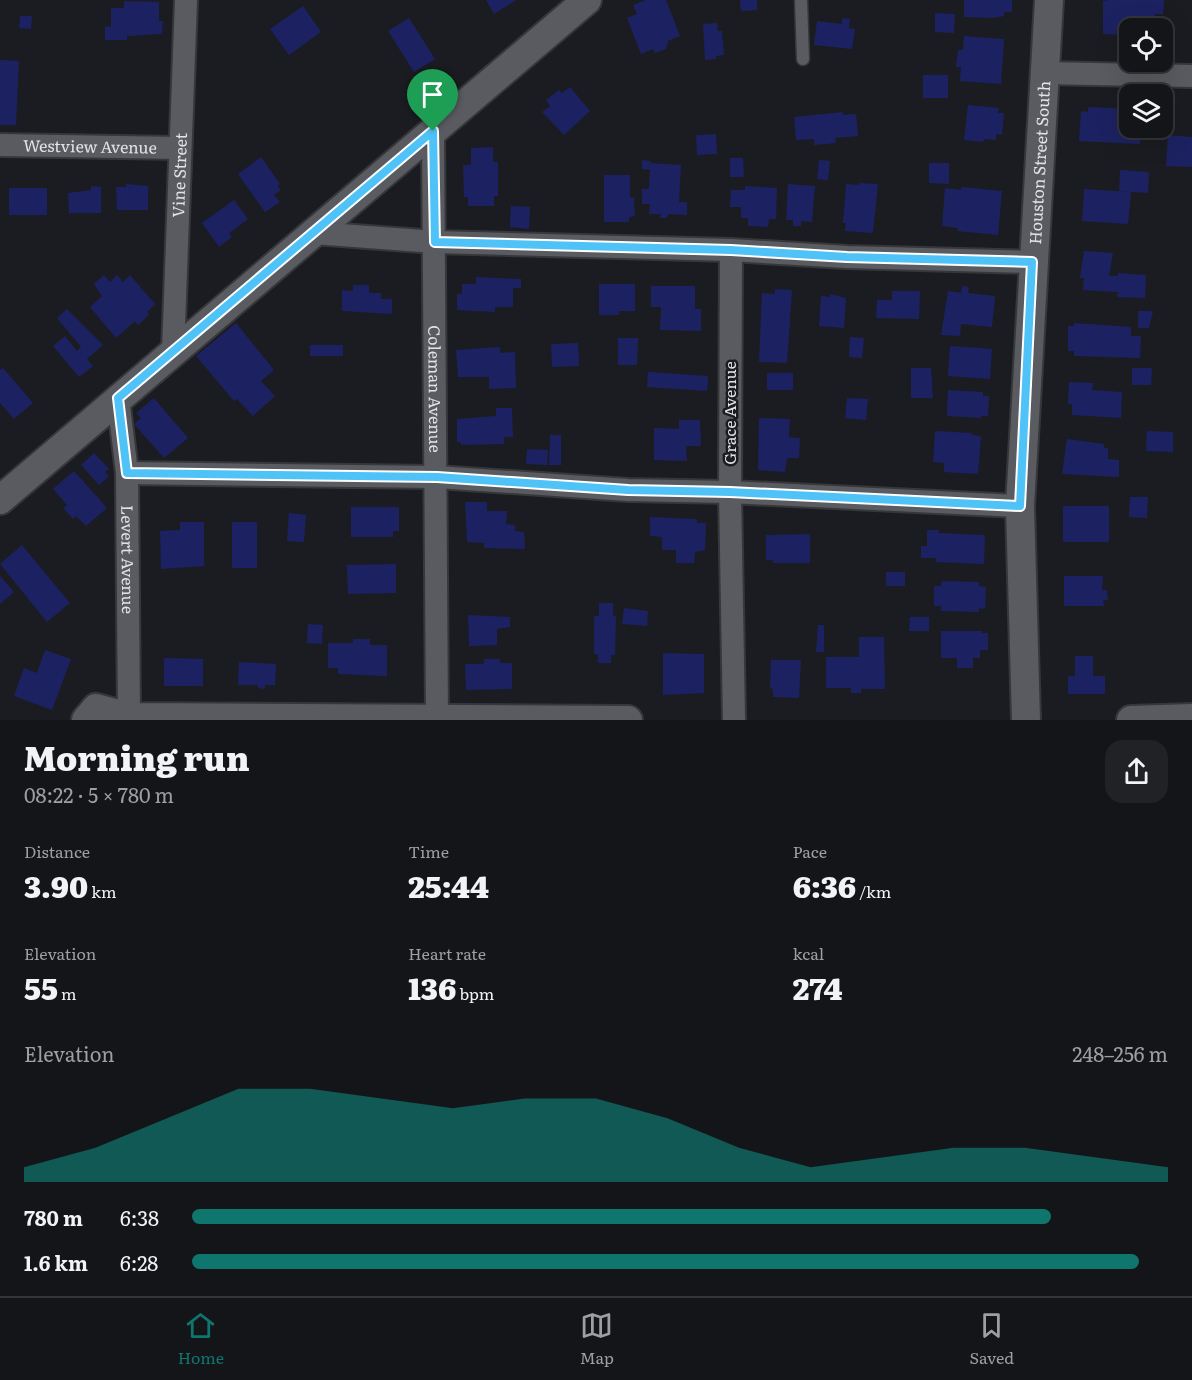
<!DOCTYPE html>
<html lang="en">
<head>
<meta charset="utf-8">
<style>
  body { margin:0; font-family:Literata,serif; background:#212226; color:#f1f3f6; height:100vh; display:flex; flex-direction:column; font-size:22px; white-space:nowrap }
  * { box-sizing:border-box; margin:0 }
  p { font-size:20px; color:#9d9fa2 }
  .icon { flex:none; width:33px; height:33px; fill:none; stroke:currentColor; stroke-width:2; stroke-linecap:round; stroke-linejoin:round }
  .map { position:relative; height:720px; overflow:hidden }
  .side { display:flex; flex-direction:column; background:#141519; flex:1 }
  .side>* { flex:none }
  .fabs { position:absolute; left:1119px; top:18px; display:grid; gap:12px }
  .fabs a { display:grid; place-items:center; width:54px; height:54px; border-radius:12px; background:#141519; box-shadow:0 6px 24px #0002,0 0 0 2px #333438; font-size:30px }
  .pin { position:absolute; display:grid; place-items:center; width:51px; height:51px; color:#fff; margin:-62px -26px; border-radius:50% 50% 50% 0; rotate:-45deg; box-shadow:0 0 6px #0007 }
  .pin .icon { rotate:45deg }
  .round { display:grid; place-items:center; flex:none; width:63px; height:63px; border-radius:18px; background:#212226 }
  .head { display:flex; align-items:center; justify-content:space-between; height:102px; padding:0 24px }
  h1 { font-size:33px; font-weight:800; line-height:45px }
  .stats { display:grid; grid-template-columns:repeat(3,1fr); gap:9px; height:102px; padding:6px 24px }
  .stats div { display:grid; align-content:center }
  .stats b { font-size:30px; font-weight:800 }
  .stats small { font-size:16px; font-weight:400 }
  .stats p { font-size:16px }
  .chart { height:168px; padding:12px 24px }
  .chart p { display:flex; justify-content:space-between }
  .chart svg { width:100%; height:108px; margin-top:6px; fill:#0f766e; opacity:.7 }
  ul { padding:0 24px; list-style:none; font-size:20px }
  li { display:grid; grid-template-columns:96px 72px 1fr; align-items:center; height:45px }
  li i { height:15px; border-radius:8px; background:#0f766e }
  .dock { display:flex; justify-content:space-around; align-items:center; height:84px; border-top:2px solid #333438; background:#141519; font-size:16px; color:#9d9fa2 }
  .dock a { display:grid; justify-items:center; gap:3px }
  .dock .selected { color:#0f766e }
  .map>svg:first-child { display:block }
</style>
</head>
<body>
<div class="map">
<svg width="1192" height="720" viewBox="0 0 1192 720">
  <rect width="100%" height="100%" fill="#1b1c21"/>
  <path fill="#1c2261" d="M486,0H516L494,14Z
    M646,0H666L680,36L668,41L666,49L655,53L653,49L641,54L627,18L637,14L633,5Z
    M740,0H757V10L741,11Z
    M964,0H1012V12H1004V16L992,18L964,17Z
    M1109,0H1164L1163,14H1155L1154,28H1130V43L1123,42V35L1103,34V1Z
    M124,1L159,2V21H163L162,34L127,36V40H105V26L111,27V8H124Z
    M303,6L321,32L289,55L270,29Z
    M935,13L955,14L954,33L935,32Z
    M20,16H32L31,29L19,28Z
    M409,18L435,59L414,72L388,31Z
    M842,18L850,19L849,28L855,29L852,49L814,45L817,21L842,24Z
    M717,23L718,31H722L724,55L716,56V59L705,60L703,24Z
    M964,36L1004,39L1001,84L960,81L961,67H956L958,50H963Z
    M0,60L19,61L16,125H0Z
    M923,75H948V98H923Z
    M570,87L590,111L564,135L542,112L550,106L546,100L559,90L562,93Z
    M968,105L999,108L998,113H1004L1002,135L996,134V140L984,139L983,142L964,140Z
    M1088,107L1130,109V128H1141L1140,144L1079,141L1081,111L1088,112Z
    M843,112V115L856,114L858,136L835,138L836,143L814,145V139L796,140L794,117Z
    M716,134L717,154L697,155L696,135Z
    M1168,135L1192,137V167L1166,166Z
    M493,147V162H498V196H494V206H468V197H464L463,165H471V148Z
    M261,157L280,184L277,186L281,190L274,195L280,202L265,212L238,174Z
    M730,158H743L744,177H730Z
    M642,160L650,161V163L681,165L679,202H687V215L668,214L667,218H660L661,214H649L650,204H642V189H649L650,170L642,169Z
    M819,160L830,161L828,180L817,179Z
    M929,163H949V184L929,183Z
    M1120,170L1149,172L1148,193L1119,191Z
    M604,175H630V197L634,198L635,216L629,217V222H604Z
    M859,183L878,184L873,233L845,231L846,223H843L846,184L859,185Z
    M126,184L148,186V210H117L116,187H126Z
    M788,184L815,186L812,222L801,221V226H793V220H786Z
    M91,186L101,187V213H69L68,193L91,190Z
    M745,186L777,188L776,219H769L768,227L748,226V218H741V207H730L731,190H745Z
    M961,187L1002,191L998,235L957,231L958,228L942,226L945,188L961,190Z
    M9,188H47V215H9Z
    M1084,189L1131,192L1128,224L1082,221Z
    M234,200L248,219L229,233L232,237L219,247L202,223Z
    M511,206L530,207L529,229L510,227Z
    M1084,251L1113,253L1109,276H1118V273L1146,275L1145,298L1117,297L1118,292L1083,290L1084,278H1080Z
    M104,275L110,282L117,275L123,282L130,275L155,304L147,312L149,315L138,325L135,321L116,338L90,307L102,296L94,284Z
    M476,277L521,279V288H513V307H495V312L457,310V294H462V284H476Z
    M599,284H635V311H619V315H599Z
    M353,285H369V293H381V299H392V314L342,311V290L353,291Z
    M651,286H695V309H701V331L660,330L661,307H651Z
    M962,286L969,287L968,293L995,296L992,327L961,324L960,336L941,335L948,291L961,293Z
    M775,289L792,290L787,363L759,362L762,293L775,294Z
    M892,291H920L919,319L876,318L877,300H892Z
    M830,294L846,298L844,328L819,326L821,296L830,297Z
    M67,309L103,345L87,359L93,366L79,377L53,346L65,336L77,351L81,347L57,318Z
    M1138,311H1153L1149,328H1138Z
    M236,323L274,370L261,381L275,396L253,416L237,399L234,401L196,356Z
    M1074,323L1131,327V336H1141L1140,358L1074,356V351H1068V326H1074Z
    M850,337L864,338L862,358L849,357Z
    M618,338H638L637,365H618Z
    M578,343L579,366L552,367L551,344Z
    M310,345H343V356H310Z
    M950,346L992,349L990,379L948,376Z
    M500,347V353L515,352L516,388L489,389V377H458L456,350Z
    M3,368L33,403L14,419L0,403V370Z
    M911,368H931L933,398H911Z
    M1132,368H1152L1151,385H1132Z
    M648,372L708,376L707,391L647,387Z
    M767,373H793V390H767Z
    M1069,382L1093,383L1092,390L1122,392L1121,418L1072,415V404H1068Z
    M948,390L983,392V396H989L988,416H981V418L947,416Z
    M154,398L188,438L164,458L134,424L141,418L136,413Z
    M847,398L868,399L866,420L845,418Z
    M496,408H512L513,437H504V444L461,445V442H457V419L496,416Z
    M759,418L790,419L789,437L800,438L799,458H787L785,472L758,470Z
    M679,420H700L701,446H686L687,461L654,460V428L679,429Z
    M935,431L972,433V435L981,436L978,474L944,472V463L933,462Z
    M1147,431L1173,432V452L1146,451Z
    M550,435H561V465H549Z
    M1067,439L1104,444V448H1108V459L1119,460V477L1062,474Z
    M527,449L548,450L547,465L526,464Z
    M94,453L109,469L105,472L109,476L99,485L81,465Z
    M74,471L107,508L86,526L76,516L73,519L63,508L67,505L53,489Z
    M1130,497H1148L1147,518L1129,517Z
    M465,502H487V511H507L506,524L515,525V531L524,532L525,549L484,548V543L467,542Z
    M1063,506H1109V542H1063Z
    M351,507H399V531H393V537H351Z
    M289,513L306,515L304,542L287,541Z
    M650,517L697,519V523H706L705,550L695,552L694,563H676V550H662V537L650,536Z
    M180,522H204V566L161,569L160,531L180,530Z
    M232,522H257V568H232Z
    M927,530H939L938,533L985,535L984,564L936,562V558H921V546H927Z
    M810,534V563H773V560H766V535Z
    M22,545L70,603L47,622L0,564Z
    M396,564V593L348,594L347,565Z
    M886,572H905V586H886Z
    M0,576L14,592L0,604Z
    M1064,576H1103L1102,590H1107L1108,600H1103L1104,606H1064Z
    M942,581L979,582V586L986,587L985,609L979,608V612L941,611V606H934V586H941Z
    M599,603H613V616H616L615,655H611V663H598V654H594V616H599Z
    M624,608L648,611L647,626L622,624Z
    M468,615L510,617V627L497,629V645L469,646Z
    M910,617H929V631H909Z
    M308,624L323,625L322,644L307,643Z
    M818,625H824V652H816Z
    M941,631H982V633H988V650H980V658H973V668H957V658H941Z
    M859,637H884L885,689H861V693H851V688H826V657H859Z
    M353,639H370V645H387V676L338,674V668H328V643H353Z
    M45,650L71,659L52,710L14,696L24,668L37,673Z
    M663,653L704,654V693L663,695Z
    M1075,656H1093V676H1105V694H1068V676H1075Z
    M164,658L203,659V686H164Z
    M484,659H500V663H512V689L466,690L465,664H484Z
    M771,660H801L799,698L773,697V689L770,688Z
    M239,662L276,664L275,685H265V689L258,688V685H238Z"/>
  <g fill="none" stroke-linecap="round" stroke-linejoin="round">
    <g stroke="#36373a" stroke-width="15">
      <path id="service" d="M801,0L803,59"/>
    </g>
    <g stroke="#36373a" stroke-width="26">
      <g id="minor">
        <path d="M1045,73L1192,76"/>
        <path id="s1" d="M433,131L437,720"/>
        <path id="s2" d="M0,145L179,148"/>
        <path d="M314,233L435,242L731,250L847,257L1032,262"/>
        <path d="M731,250L730,492L734,720"/>
        <path id="s3" d="M173,352L186,0"/>
        <path id="s4" d="M118,398L127,473L129,720"/>
        <path d="M127,473L437,477L628,490L730,492L1020,506"/>
      </g>
    </g>
    <g stroke="#36373a" stroke-width="32">
      <g id="tertiary">
        <path d="M0,500L587,0"/>
        <path d="M86,720L96,708L129,717L628,720"/>
        <path id="s5" d="M1026,720L1020,506L1049,0"/>
        <path d="M1131,720L1192,718"/>
      </g>
    </g>
    <use href="#service" stroke="#5a5b60" stroke-width="12"/>
    <use href="#minor" stroke="#5a5b60" stroke-width="22"/>
    <use href="#tertiary" stroke="#5a5b60" stroke-width="28"/>
  </g>
  <g fill="none" stroke-linecap="round" stroke-linejoin="round">
    <g stroke="#fff" stroke-width="12">
      <path id="route" d="M433,131L435,242L731,250L847,257L1032,262L1020,506L730,492L628,490L437,477L127,473L118,398Z"/>
    </g>
    <use href="#route" stroke="#4fc3f7" stroke-width="8"/>
  </g>
  <g text-anchor="middle" stroke-width="5" stroke-linejoin="round" paint-order="stroke">
    <g font-size="16" fill="#e2e3e6" stroke="#1b1c21">
      <text dy="6" stroke="none"><textPath href="#s2" startOffset="90">Westview Avenue</textPath></text>
      <text dy="6" stroke="none"><textPath href="#s5" startOffset="558">Houston Street South</textPath></text>
      <text dy="6" stroke="none"><textPath href="#s3" startOffset="177">Vine Street</textPath></text>
      <text dy="6" stroke="none"><textPath href="#s1" startOffset="258">Coleman Avenue</textPath></text>
      <text transform="translate(730 413) rotate(-90)" y="6">Grace Avenue</text>
      <text dy="6" stroke="none"><textPath href="#s4" startOffset="162">Levert Avenue</textPath></text>
    </g>
  </g>
</svg>
<div class="fabs">
<a><svg class="icon" aria-label="locate" viewBox="0 0 24 24"><circle cx="12" cy="12" r="6"/><path d="M12 2v4M12 18v4M2 12h4M18 12h4"/></svg></a>
<a><svg class="icon" aria-label="layers" viewBox="0 0 24 24"><path d="M12 4l9 5-9 5-9-5zM3 14l9 5 9-5"/></svg></a>
</div>
<div class="pin" style="left:433px;top:131px;background:#1e9e55"><svg class="icon" aria-label="arrive" viewBox="0 0 24 24"><path d="M6 21V4h12l-3 4 3 4H6"/></svg></div>
</div>
<section class="side">
<div class="head"><div><h1>Morning run</h1><p>08:22 · 5 × 780 m</p></div><a class="round"><svg class="icon" aria-label="share" viewBox="0 0 24 24"><path d="M12 15V3M7 8l5-5 5 5M5 13v7h14v-7"/></svg></a></div>
<div class="stats">
<div><p>Distance</p><b>3.90<small> km</small></b></div>
<div><p>Time</p><b>25:44</b></div>
<div><p>Pace</p><b>6:36<small> /km</small></b></div>
</div>
<div class="stats">
<div><p>Elevation</p><b>55<small> m</small></b></div>
<div><p>Heart rate</p><b>136<small> bpm</small></b></div>
<div><p>kcal</p><b>274</b></div>
</div>
<div class="chart"><p><span>Elevation</span>248–256 m</p>
<svg viewBox="0 0 160 44" preserveAspectRatio="none"><path d="M0 44V38L10 30L20 18L30 6L40 6L50 10L60 14L70 10L80 10L90 18L100 30L110 38L120 34L130 30L140 30L150 34L160 38V44z"/></svg>
</div>
<ul>
<li><b>780 m</b>6:38<i style="width:88%"></i></li>
<li><b>1.6 km</b>6:28<i style="width:97%"></i></li>
</ul>
</section>
<nav class="dock">
<a class="selected"><svg class="icon" aria-label="home" viewBox="0 0 24 24"><path d="M3 11l9-7 9 7M6 9v11h12V9"/></svg>Home</a>
<a><svg class="icon" aria-label="map" viewBox="0 0 24 24"><path d="M3 6l6-2 6 2 6-2v14l-6 2-6-2-6 2zM9 4v14M15 6v14"/></svg>Map</a>
<a><svg class="icon" aria-label="saved" viewBox="0 0 24 24"><path d="M7 4h10v16l-5-4-5 4z"/></svg>Saved</a>
</nav>
</body>
</html>
